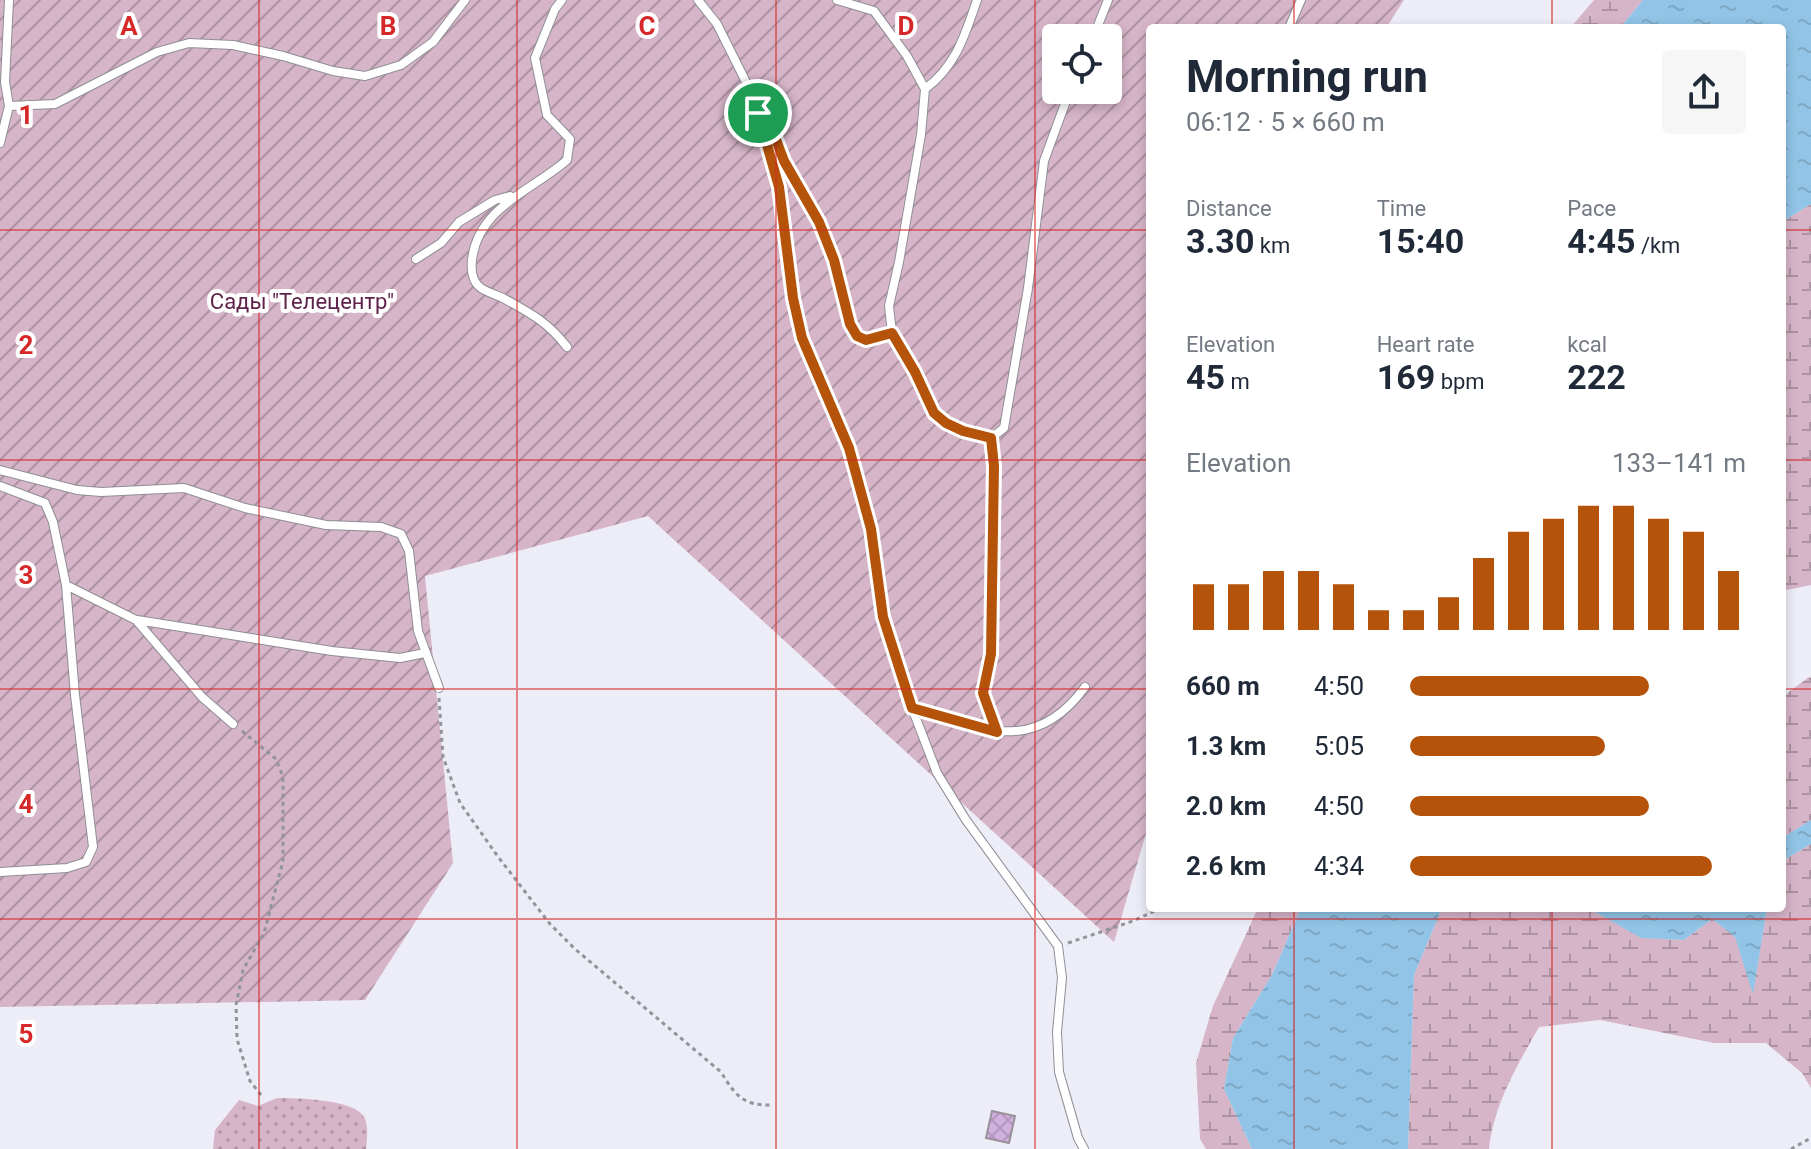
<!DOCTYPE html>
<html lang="en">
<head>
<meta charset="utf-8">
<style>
  body { margin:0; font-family:Roboto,sans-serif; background:#f6f6f7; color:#1f2937; height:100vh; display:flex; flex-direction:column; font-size:30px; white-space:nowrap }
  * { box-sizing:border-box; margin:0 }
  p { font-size:26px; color:#747a83 }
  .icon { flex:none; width:44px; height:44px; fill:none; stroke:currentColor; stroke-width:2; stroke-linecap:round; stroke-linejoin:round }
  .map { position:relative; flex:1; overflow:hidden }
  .details { position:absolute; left:1146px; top:24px; width:640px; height:888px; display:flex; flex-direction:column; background:#fff; border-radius:8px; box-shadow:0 4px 12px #0003 }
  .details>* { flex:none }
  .controls { position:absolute; left:1042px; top:24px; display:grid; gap:16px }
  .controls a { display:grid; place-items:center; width:80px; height:80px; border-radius:8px; background:#fff; box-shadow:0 4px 12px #0003; font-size:40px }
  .pin { position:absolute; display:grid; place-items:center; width:68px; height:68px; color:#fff; margin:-34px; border:4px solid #fff; border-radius:50%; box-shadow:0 2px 8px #0007 }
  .round { display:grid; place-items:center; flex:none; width:84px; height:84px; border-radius:8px; background:#f6f6f7 }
  .summary { display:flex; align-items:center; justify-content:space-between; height:136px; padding:0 40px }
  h1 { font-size:44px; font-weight:700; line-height:60px }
  .metrics { display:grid; grid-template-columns:repeat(3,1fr); gap:12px; height:136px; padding:8px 40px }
  .metrics div { display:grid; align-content:center }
  .metrics b { font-size:34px; font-weight:700 }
  .metrics small { font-size:22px; font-weight:400 }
  .metrics p { font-size:22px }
  .chart { height:224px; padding:16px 40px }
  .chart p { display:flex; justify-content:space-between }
  .chart svg { width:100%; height:144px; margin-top:8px; stroke:#b45309; stroke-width:6 }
  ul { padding:0 40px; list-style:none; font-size:26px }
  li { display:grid; grid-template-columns:128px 96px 1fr; align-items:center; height:60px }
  li i { height:20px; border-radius:10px; background:#b45309 }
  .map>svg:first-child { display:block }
</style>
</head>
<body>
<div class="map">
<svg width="1811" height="1149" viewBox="0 0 1811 1149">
  <defs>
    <pattern id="grass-dots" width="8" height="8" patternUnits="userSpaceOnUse" patternTransform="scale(2)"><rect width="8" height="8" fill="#d6b5c8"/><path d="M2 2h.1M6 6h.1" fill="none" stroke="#ae93a3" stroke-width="1.8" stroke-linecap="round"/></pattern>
    <pattern id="wetland-marsh" width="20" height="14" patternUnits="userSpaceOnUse" patternTransform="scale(2)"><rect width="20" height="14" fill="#d6b5c8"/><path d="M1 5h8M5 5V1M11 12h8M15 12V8" fill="none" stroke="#ae93a3"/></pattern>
    <pattern id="garden-furrows" width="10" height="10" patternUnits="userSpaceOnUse" patternTransform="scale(2)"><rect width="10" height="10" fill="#d6b5c8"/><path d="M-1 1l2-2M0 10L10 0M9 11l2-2" fill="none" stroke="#ae93a3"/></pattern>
    <pattern id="water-ripples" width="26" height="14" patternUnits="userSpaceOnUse" patternTransform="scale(2)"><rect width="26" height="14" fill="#91c4e6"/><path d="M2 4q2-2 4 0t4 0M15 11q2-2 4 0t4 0" fill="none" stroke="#7da8c5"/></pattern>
    <pattern id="building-cross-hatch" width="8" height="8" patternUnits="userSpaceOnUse" patternTransform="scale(2)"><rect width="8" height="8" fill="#d0b0dd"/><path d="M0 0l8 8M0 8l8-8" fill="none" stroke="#b397be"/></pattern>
  </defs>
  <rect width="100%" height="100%" fill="#ededf7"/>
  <path fill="url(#grass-dots)" d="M277,1098C296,1098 354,1099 364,1117C369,1126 367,1139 366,1149H213L215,1130L239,1100L258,1106Z"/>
  <path fill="url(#wetland-marsh)" d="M1594,0H1643L1620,28H1570Z
    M1811,204V585L1782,591V222Z
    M1809,677L1811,678V820L1782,838V697Z
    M1811,844V1088L1802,1073L1766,1043H1714L1600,1020L1539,1027C1517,1066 1494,1104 1489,1149H1408L1414,975L1442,908H1588L1642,938L1684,940L1712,919L1735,936L1753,992L1767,908H1782V861Z
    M1258,908H1301L1272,975L1233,1038L1224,1089L1252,1149H1206L1200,1139L1196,1063L1213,1006Z"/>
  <path fill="url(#garden-furrows)" fill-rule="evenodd" d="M0,0H1404L1386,28H1150V820L1114,942L648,516L425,576L453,863L365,1000L0,1007ZM1056,38H1108V90H1056Z"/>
  <path fill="url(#water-ripples)" d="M1643,0H1811V204L1782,222V28H1620Z
    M1811,820V844L1782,861V838Z
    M1301,908H1442L1414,975L1408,1149H1252L1224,1089L1233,1038L1272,975Z
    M1588,908H1767L1753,994L1735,937L1712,919L1684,940L1641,938Z"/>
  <path fill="url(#building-cross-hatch)" stroke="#98919a" stroke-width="2" d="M992,1111L1015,1116L1009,1143L986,1138Z"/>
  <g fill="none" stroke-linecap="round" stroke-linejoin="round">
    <g stroke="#8e8e97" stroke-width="10">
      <path id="service" d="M562,0L555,9L535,58L547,115L570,139L567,160C533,190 478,207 472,260C471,269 472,282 481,288C487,292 496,295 503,298C530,313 548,322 567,347
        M698,0L717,24L746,82L764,130L779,187L793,298L802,338L849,448L871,529L883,617L912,708L937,773L966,820L1058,946L1062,978L1057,1032L1059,1072L1078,1138L1084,1149
        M837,0L874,11L907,56L925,89L921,135L899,262L889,306L892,333L915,372L934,413L946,423L963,431L991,438L1004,428L1028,288L1044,161L1070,90
        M1289,28L1301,0
        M1093,38L1108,0
        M925,89C956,66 965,35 977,0
        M9,106L55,104L157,52L189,43L233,45L283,56L333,71L365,76L401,65L433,42L465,0
        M0,143L9,106L5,82L9,0
        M416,259L441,243L459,222L495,200L510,196
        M991,438L994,466L993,590
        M0,470L77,490L101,492L184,488L245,508L326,525L381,527L401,534L409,551L418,631L439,688
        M0,486L45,503L53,522L66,585L136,620L202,697L233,724
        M137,620L332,651L400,658L425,653
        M912,708C980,728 1034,757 1085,687
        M0,872L67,868L86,862L93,847L75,695L66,585"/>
    </g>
    <path stroke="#93939a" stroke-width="3" stroke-dasharray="4 4" stroke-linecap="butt" d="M784,160L819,222L834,260L850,324L857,336L866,340L883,336
      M439,698L443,757L460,803L499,858L550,924L575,949L721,1072C735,1095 743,1106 772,1105
      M992,717L983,693L991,654L992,600
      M242,731L276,759L283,777V861L264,933L243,970L236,1005L237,1039L250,1081L261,1095
      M1068,943L1133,921L1161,908
      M1791,1149L1811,1138"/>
    <use href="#service" stroke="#fff" stroke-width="8"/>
  </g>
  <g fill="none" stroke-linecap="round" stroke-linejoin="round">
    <g stroke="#fff" stroke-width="16">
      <path id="route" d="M758,113L769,121L784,161L819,222L834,260L850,324L857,336L866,340L892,333L915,372L934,413L946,423L963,431L991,438L994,466L991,654L983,693L997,732L912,708L883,617L871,529L849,448L802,338L793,298L779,187Z"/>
    </g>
    <use href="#route" stroke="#b45309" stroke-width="10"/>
  </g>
  <path fill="none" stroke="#d62828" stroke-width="2" stroke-opacity="0.55" d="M259,0V1149M517,0V1149M776,0V1149M1035,0V1149M1294,0V28M1552,0V28M0,230H1150M1782,230H1811M0,460H1150M1782,460H1811M0,689H1150M1782,689H1811M1294,908V1149M1552,908V1149M0,919H1811"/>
  <g text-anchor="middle" stroke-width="8" stroke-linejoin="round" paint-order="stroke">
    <g font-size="22" fill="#5f234b" stroke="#fff">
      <text x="302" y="309">Сады "Телецентр"</text>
    </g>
  </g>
  <g font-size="26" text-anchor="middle" font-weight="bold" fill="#d62828" stroke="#fff" stroke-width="8" stroke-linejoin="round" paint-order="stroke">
    <text x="129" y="35">A</text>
    <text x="388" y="35">B</text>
    <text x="647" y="35">C</text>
    <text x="906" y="35">D</text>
    <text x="26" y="124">1</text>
    <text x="26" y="354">2</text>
    <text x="26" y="584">3</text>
    <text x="26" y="813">4</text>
    <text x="26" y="1043">5</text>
  </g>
</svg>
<div class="controls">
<a><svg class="icon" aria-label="locate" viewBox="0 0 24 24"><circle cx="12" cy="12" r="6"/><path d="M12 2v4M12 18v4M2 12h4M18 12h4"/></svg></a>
</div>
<div class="pin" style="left:758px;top:113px;background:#1e9e55"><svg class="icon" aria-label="arrive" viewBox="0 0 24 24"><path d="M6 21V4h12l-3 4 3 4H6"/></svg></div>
<section class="details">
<div class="summary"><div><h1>Morning run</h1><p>06:12 · 5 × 660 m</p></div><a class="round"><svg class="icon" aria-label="share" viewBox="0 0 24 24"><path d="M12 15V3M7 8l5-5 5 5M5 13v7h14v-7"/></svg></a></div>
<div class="metrics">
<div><p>Distance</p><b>3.30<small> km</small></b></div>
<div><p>Time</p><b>15:40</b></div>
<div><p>Pace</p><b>4:45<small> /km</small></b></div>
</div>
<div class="metrics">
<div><p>Elevation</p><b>45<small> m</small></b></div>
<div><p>Heart rate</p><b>169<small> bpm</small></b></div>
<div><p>kcal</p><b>222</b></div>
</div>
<div class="chart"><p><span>Elevation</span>133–141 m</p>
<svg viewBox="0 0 160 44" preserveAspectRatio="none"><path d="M5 44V30M15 44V30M25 44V26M35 44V26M45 44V30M55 44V38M65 44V38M75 44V34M85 44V22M95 44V14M105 44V10M115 44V6M125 44V6M135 44V10M145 44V14M155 44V26"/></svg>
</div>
<ul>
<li><b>660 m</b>4:50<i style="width:71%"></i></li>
<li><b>1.3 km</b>5:05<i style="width:58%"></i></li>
<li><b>2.0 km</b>4:50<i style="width:71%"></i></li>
<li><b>2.6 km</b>4:34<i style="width:90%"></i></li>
</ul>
</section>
</div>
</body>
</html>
